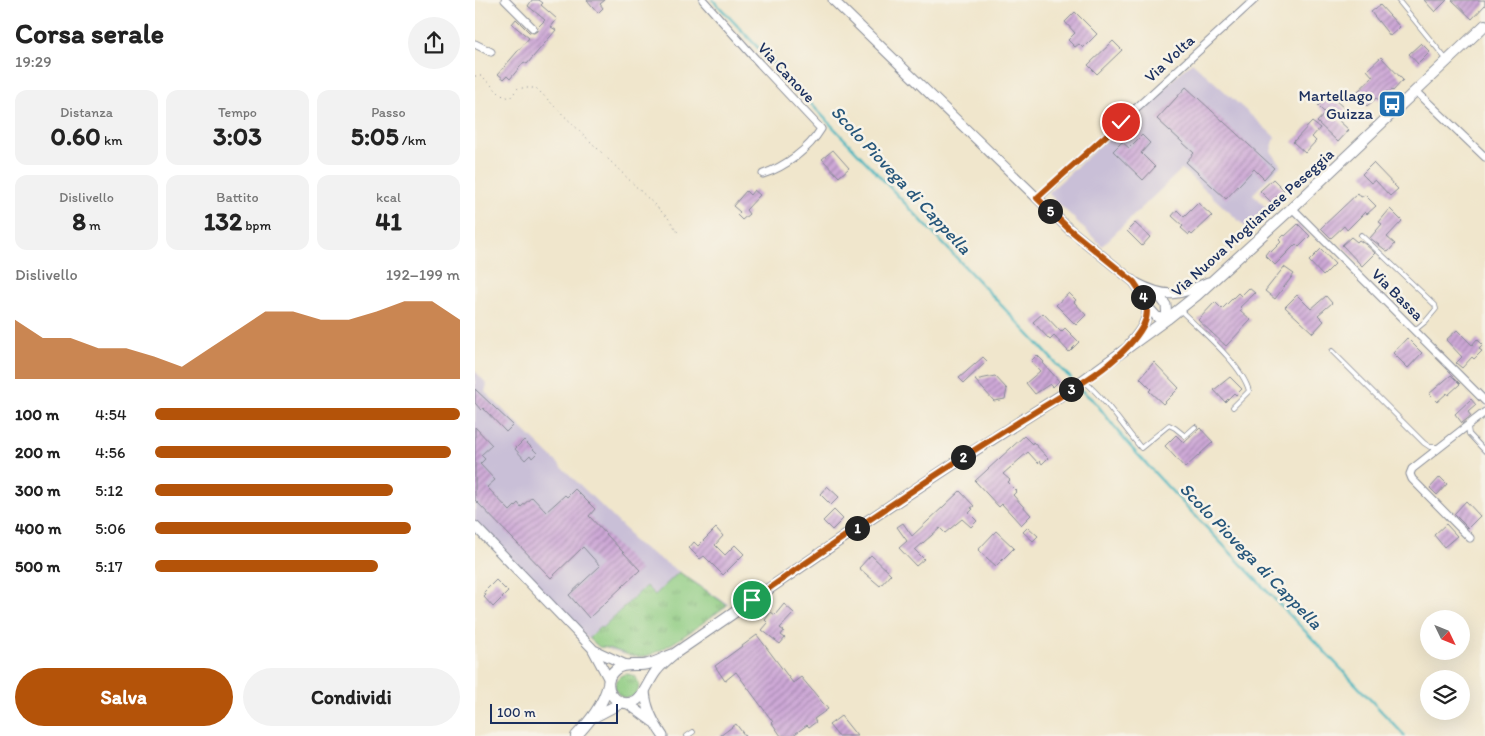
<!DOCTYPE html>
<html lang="it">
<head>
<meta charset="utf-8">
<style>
  body { margin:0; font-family:Itim,sans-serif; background:#f2f2f2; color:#222; height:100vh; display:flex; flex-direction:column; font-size:19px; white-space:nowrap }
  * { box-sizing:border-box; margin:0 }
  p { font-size:16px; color:#767676 }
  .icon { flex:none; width:28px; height:28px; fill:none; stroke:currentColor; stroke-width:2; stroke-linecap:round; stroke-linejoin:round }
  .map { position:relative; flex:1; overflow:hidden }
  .panel { display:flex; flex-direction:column; background:#fff; width:475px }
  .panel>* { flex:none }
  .needle { width:32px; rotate:133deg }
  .fabs { position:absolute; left:945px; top:610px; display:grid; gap:10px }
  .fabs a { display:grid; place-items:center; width:50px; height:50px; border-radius:50%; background:#fff; box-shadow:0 5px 20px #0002; font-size:25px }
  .scale { position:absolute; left:15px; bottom:12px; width:128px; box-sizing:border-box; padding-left:5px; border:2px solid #1b2f5e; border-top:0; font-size:14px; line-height:18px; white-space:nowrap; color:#1b2f5e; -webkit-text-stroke:4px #f7f3e8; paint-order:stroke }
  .pin { position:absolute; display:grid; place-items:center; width:42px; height:42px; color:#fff; margin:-21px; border:2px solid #fff; border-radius:50%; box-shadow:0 1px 5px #0007 }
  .km { position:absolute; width:25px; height:25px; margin:-12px; border-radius:50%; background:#222; color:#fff; font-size:14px; line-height:25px; text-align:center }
  .round { display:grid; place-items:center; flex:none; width:52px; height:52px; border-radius:26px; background:#f2f2f2 }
  .head { display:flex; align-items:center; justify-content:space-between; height:85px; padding:0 15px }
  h1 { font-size:28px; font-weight:700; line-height:38px }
  .stats { display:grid; grid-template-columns:repeat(3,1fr); gap:8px; height:85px; padding:5px 15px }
  .stats div { display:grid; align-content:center; border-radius:12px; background:#f2f2f2; text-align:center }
  .stats b { font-size:25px; font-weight:700 }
  .stats small { font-size:14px; font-weight:400 }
  .stats p { font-size:14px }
  .chart { height:140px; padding:10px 15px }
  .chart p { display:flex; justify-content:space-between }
  .chart svg { width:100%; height:90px; margin-top:5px; fill:#b45309; opacity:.7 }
  .primary-button { display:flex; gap:10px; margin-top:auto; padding:10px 15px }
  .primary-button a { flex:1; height:58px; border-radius:30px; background:#b45309; color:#fff; font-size:20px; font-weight:700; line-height:58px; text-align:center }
  .primary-button a+a { background:#f2f2f2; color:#222 }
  ul { padding:0 15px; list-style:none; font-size:16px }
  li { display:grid; grid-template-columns:80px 60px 1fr; align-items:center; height:38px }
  li i { height:12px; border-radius:6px; background:#b45309 }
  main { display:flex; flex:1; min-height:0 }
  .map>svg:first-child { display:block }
</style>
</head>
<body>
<main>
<section class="panel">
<div class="head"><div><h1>Corsa serale</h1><p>19:29</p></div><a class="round"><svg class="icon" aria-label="share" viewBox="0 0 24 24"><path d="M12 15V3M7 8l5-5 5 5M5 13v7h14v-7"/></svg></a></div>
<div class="stats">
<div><p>Distanza</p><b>0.60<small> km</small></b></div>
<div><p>Tempo</p><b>3:03</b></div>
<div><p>Passo</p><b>5:05<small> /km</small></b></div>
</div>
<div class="stats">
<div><p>Dislivello</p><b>8<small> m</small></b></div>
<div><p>Battito</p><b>132<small> bpm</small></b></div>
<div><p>kcal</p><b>41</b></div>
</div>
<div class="chart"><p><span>Dislivello</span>192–199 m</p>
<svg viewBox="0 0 160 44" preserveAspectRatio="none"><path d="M0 44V15L10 24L20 24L30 29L40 29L50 33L60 38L70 29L80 20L90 11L100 11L110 15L120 15L130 11L140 6L150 6L160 15V44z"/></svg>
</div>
<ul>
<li><b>100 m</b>4:54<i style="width:100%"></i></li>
<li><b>200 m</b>4:56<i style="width:97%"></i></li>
<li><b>300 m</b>5:12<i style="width:78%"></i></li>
<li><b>400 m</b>5:06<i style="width:84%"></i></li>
<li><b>500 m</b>5:17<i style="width:73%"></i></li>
</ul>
<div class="primary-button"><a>Salva</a><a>Condividi</a></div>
</section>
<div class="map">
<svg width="1010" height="736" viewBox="0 0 1010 736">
  <defs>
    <pattern id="grass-tufts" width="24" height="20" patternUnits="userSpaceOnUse" patternTransform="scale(1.25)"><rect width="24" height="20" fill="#8fcc82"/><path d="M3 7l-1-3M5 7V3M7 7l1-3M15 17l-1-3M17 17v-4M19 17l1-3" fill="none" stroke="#74a66e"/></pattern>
    <pattern id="building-hatch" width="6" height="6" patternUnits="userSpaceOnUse" patternTransform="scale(1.25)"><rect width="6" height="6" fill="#cda8d6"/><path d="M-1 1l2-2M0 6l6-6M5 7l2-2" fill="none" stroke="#a689b1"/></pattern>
  </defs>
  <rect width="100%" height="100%" fill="#f7f3e8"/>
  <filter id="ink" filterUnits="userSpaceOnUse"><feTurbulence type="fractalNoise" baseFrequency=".02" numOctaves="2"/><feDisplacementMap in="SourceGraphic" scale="10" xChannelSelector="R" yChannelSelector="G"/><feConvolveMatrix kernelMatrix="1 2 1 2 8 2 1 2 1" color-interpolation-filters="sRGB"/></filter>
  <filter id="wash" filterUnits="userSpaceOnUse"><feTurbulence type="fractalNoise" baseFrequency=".0096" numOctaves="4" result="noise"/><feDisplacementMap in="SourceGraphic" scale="20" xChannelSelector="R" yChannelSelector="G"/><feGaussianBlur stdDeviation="1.12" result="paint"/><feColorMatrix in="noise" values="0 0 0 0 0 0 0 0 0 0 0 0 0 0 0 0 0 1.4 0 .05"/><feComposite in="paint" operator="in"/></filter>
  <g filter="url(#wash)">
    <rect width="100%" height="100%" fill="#f0e6cc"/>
    <path fill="#c9bfd7" d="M717,62L800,137L796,151L806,165L778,194L795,212L776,232L707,169L627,246L573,193Z
      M0,371L12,384L10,392L151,530L158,541L253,604L252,606L194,645L179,653L167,657L146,654L130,648L124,647L111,637L0,522Z"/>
    <path fill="url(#grass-tufts)" stroke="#557e70" d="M204,572L252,605L251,606C234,618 184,657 165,657C150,656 138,647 124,647L114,638L125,627L127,628L171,586L180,595Z
      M140 686a12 12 0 1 1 24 0a12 12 0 1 1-24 0Z"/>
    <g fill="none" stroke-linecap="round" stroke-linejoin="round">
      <path stroke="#44b4be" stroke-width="2.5" d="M238,0L562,343C573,354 584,369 596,378
        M607,391L620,402L652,443L689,483L930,736"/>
    </g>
    <g id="blocks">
      <path fill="url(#building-hatch)" d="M57,0H64L68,3L66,5L82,19L76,27L81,30L52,64L49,62L35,79L32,76L29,79L23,74L54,38L37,24L41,19L54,32L59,33L62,31L63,27L70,20L53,6Z
        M112,0H130L125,4L128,8L123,13Z
        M949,0H972L960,12Z
        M977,0H1010V5L997,19Z
        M905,5L925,27L915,36L896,12Z
        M600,12L622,34L608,48L604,44L600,47L593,40L600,33L590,22Z
        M638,41L647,50L622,74L613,65Z
        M946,43L955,52L943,64L934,54Z
        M906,57L928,80L918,91L917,90L913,93L912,91L904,100L901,98L892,106L884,98L886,96L882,92L898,77L892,70Z
        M711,87L799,168L789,179L779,169L751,199L711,162L719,153L682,119Z
        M854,94L871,110L862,119L874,130L863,142L842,122L850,113L843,106Z
        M837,122L845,128L837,137L841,141L830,153L818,142Z
        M667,135L675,143L666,153L680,167L668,180L638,151L647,142L654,148Z
        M358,150L374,168L364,177L347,159Z
        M898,163L923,189L915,196L900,180L896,183L887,174Z
        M798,179L809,190L796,202L785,191Z
        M279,190L285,195L271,210L274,214L267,220L262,215L265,212L258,206L271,191L275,195Z
        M883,193L886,197L890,195L901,206L892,214L890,212L872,230L869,226L856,238L846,228Z
        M723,203L737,216L717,235L715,233L714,235L706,228L708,226L697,216L702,210L709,217Z
        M915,209L927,221L912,237L920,244L913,252L895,238L907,224L904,222Z
        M660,223L675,237L667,246L652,231Z
        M823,224L835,236L824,247L821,244L800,265L790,255L794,250L796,252L806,242L804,240L809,235L810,236Z
        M876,237L882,242L884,240L890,244L900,253L887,266L867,245Z
        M846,249L860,264L848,276L834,261Z
        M809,267L819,274L800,299L790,291Z
        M774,288L780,293L765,307L767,309L765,310L776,320L751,346L723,320L740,302L747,309L763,293L766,296Z
        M594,293L601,300L599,302L611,315L601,325L581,305Z
        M822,295L836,309L851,296L857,303L843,315L849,321L838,333L810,307Z
        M568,313L586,332L590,328L604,342L594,352L579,336L575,340L558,322Z
        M982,330L997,345L1002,339L1008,345L1004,349L1007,351L999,359L997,357L987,368L981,363L987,357L971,340Z
        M932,338L947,353L933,368L918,353Z
        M562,355L569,362L568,363L584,381L578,387L575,384L560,394L551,383L565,371L556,361Z
        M508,357L512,361L489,383L484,378Z
        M679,362L704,388L688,404L674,391L676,389L665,378Z
        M976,375L985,384L973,395L972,393L962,402L954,394Z
        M520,376L532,389L530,399L519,401L500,380Z
        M755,377L767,389L761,395L759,393L750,402L739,390Z
        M0,389L38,425L31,432L8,408L6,410L0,403Z
        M996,399L1001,405L993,412L996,416L987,423L980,414Z
        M0,427L17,445L6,455L10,459L5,464L20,480L12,487L35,511L43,503L46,507L57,497L71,512L90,495L92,497L100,489L120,509L114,516L165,570L114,618L94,595L125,566L108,547L76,578L0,500Z
        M725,428L738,442L710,468L690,446L701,435L709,443Z
        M549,436L557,444L558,442L573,458L567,464L565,461L563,463L553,452L528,474L535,480L533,482L542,491L538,495L556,515L546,525L527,504L524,507L500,481Z
        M49,440L62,453L57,458L55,455L50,460L40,449Z
        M965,477L972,484L962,495L955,488Z
        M352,486L364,497L356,505L345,494Z
        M485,491L499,506L496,508L498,509L494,513L502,521L496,527L487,519L470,533L465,528L440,550L449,559L441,566L424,548L432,541L422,527L428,523L437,536Z
        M991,501L1005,516L993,528L979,514Z
        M359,510L368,519L357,530L348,521Z
        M971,524L982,536L969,547L959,535Z
        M553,527L563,536L558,541L548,532Z
        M241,528L248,536L240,545L250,555L260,545L269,554L248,575L229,556L225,559L214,548L219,542L223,546Z
        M521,531L539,548L521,566L503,550Z
        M396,555L416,574L405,586L384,568Z
        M21,580L33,592L18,607L9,597L11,595L9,592Z
        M309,604L319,613L305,628L309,631L306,635L310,638L305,644L287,630L293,623L290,620L296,612L300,615Z
        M282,635L318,683L326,677L353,709L339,719L341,722L334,727L332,725L317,736H306L297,723L298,722L261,672L250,681L240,666Z
        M366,716L382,736H363L354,725Z
        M261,724L270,736H245Z"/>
    </g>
  </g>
  <g filter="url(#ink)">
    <use href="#blocks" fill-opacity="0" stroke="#868a95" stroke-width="1"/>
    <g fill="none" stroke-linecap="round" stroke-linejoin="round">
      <g stroke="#868a95" stroke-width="5.5">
        <path id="service" d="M923,0L971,59
          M886,235L960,305L961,309L951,321L940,330
          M704,309C725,330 767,364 774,391L758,407
          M857,351L949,443L955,447H962
          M609,381C631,400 647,425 666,448L694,425L700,428L710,436L720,427
          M993,427L994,434L1010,451
          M212,736L218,732"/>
      </g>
      <g stroke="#868a95" stroke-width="9">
        <path id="minor" d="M30,0L58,28
          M228,0L285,64L346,129C334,149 310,167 288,174
          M0,44L16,52
          M941,91L1010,157
          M562,199L779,0
          M817,208L1010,401
          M995,538L937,479L935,474L937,469L1010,412"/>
      </g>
      <g stroke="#868a95" stroke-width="11">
        <path id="tertiary" d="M358,0L594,229L659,282C678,306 676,320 655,343
          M661,283C692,299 703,296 733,282
          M673,307L682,317L692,319L691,305L682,293
          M0,526L117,648L134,680
          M119,650L151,665
          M170,691C171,708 178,722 188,736
          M152,703L178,722"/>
      </g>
      <g stroke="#868a95" stroke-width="12">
        <path id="secondary" d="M199,654C190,657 182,662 173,664C163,667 148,662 140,670C123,684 141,711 160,701C169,697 174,679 182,670C187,664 193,659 199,654L394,520L477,465L596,389L692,319L722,295L817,208L1010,25
          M121,716L146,703
          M101,736C115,721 128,705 133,685"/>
      </g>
      <path stroke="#868a95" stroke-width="1" stroke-dasharray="1 4" stroke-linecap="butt" d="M0,76H7L26,95L35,98L43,88H61L194,219L204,234"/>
      <use href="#service" stroke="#fff" stroke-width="4"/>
      <use href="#minor" stroke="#fff" stroke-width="7"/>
      <use href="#tertiary" stroke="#fff" stroke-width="9"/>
      <use href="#secondary" stroke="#fff" stroke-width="10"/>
    </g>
  </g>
  <g fill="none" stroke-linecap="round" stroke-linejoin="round" filter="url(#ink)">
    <g stroke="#fff" stroke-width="10">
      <path id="route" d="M277,600C344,554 410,508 478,464C504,447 529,431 555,415C591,392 647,364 668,326C677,310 669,296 659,282L594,229L562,198L646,122"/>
    </g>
    <use href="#route" stroke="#b45309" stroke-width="6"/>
  </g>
  <defs>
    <g id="bus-square" transform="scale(1.4375)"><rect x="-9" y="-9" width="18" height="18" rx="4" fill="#1f6fb2" stroke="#f7f3e8"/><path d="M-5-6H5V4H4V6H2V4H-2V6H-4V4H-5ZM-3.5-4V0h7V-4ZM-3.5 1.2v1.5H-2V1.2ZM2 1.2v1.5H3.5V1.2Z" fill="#fff"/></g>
  </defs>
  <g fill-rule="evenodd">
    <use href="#bus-square" x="917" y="104"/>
  </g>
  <g text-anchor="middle" stroke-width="5" stroke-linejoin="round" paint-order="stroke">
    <g font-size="16" fill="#1b2f5e" stroke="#f7f3e8">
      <text transform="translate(694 58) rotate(-43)" y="6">Via Volta</text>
      <text transform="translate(312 72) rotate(47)" y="6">Via Canove</text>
      <text transform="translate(777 222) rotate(-42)" y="6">Via Nuova Moglianese Peseggia</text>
      <text transform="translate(923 294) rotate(45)" y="6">Via Bassa</text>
    </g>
    <g font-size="16" fill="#1b2f5e" stroke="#f7f3e8" text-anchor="end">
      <text x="898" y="101">Martellago<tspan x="898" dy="18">Guizza</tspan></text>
    </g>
    <g font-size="18" font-style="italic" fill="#27577b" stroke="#f7f3e8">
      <text transform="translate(426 180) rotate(47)" y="6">Scolo Piovega di Cappella</text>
      <text transform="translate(776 556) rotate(46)" y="6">Scolo Piovega di Cappella</text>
    </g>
  </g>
</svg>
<div class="fabs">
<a><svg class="needle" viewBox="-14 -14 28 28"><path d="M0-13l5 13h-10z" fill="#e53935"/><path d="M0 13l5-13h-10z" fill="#767676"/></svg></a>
<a><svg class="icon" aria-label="layers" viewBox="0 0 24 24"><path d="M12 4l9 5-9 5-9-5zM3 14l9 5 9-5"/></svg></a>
</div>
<div class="scale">100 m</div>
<div class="pin" style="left:277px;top:600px;background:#1e9e55"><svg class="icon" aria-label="arrive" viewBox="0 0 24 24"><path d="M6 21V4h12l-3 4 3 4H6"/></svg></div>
<div class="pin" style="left:646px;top:122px;background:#d93025"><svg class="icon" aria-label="check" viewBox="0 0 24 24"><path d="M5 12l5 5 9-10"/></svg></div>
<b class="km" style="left:382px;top:528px">1</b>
<b class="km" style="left:488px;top:457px">2</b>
<b class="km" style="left:596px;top:389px">3</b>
<b class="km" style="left:668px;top:297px">4</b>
<b class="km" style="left:575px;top:211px">5</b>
</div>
</main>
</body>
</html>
